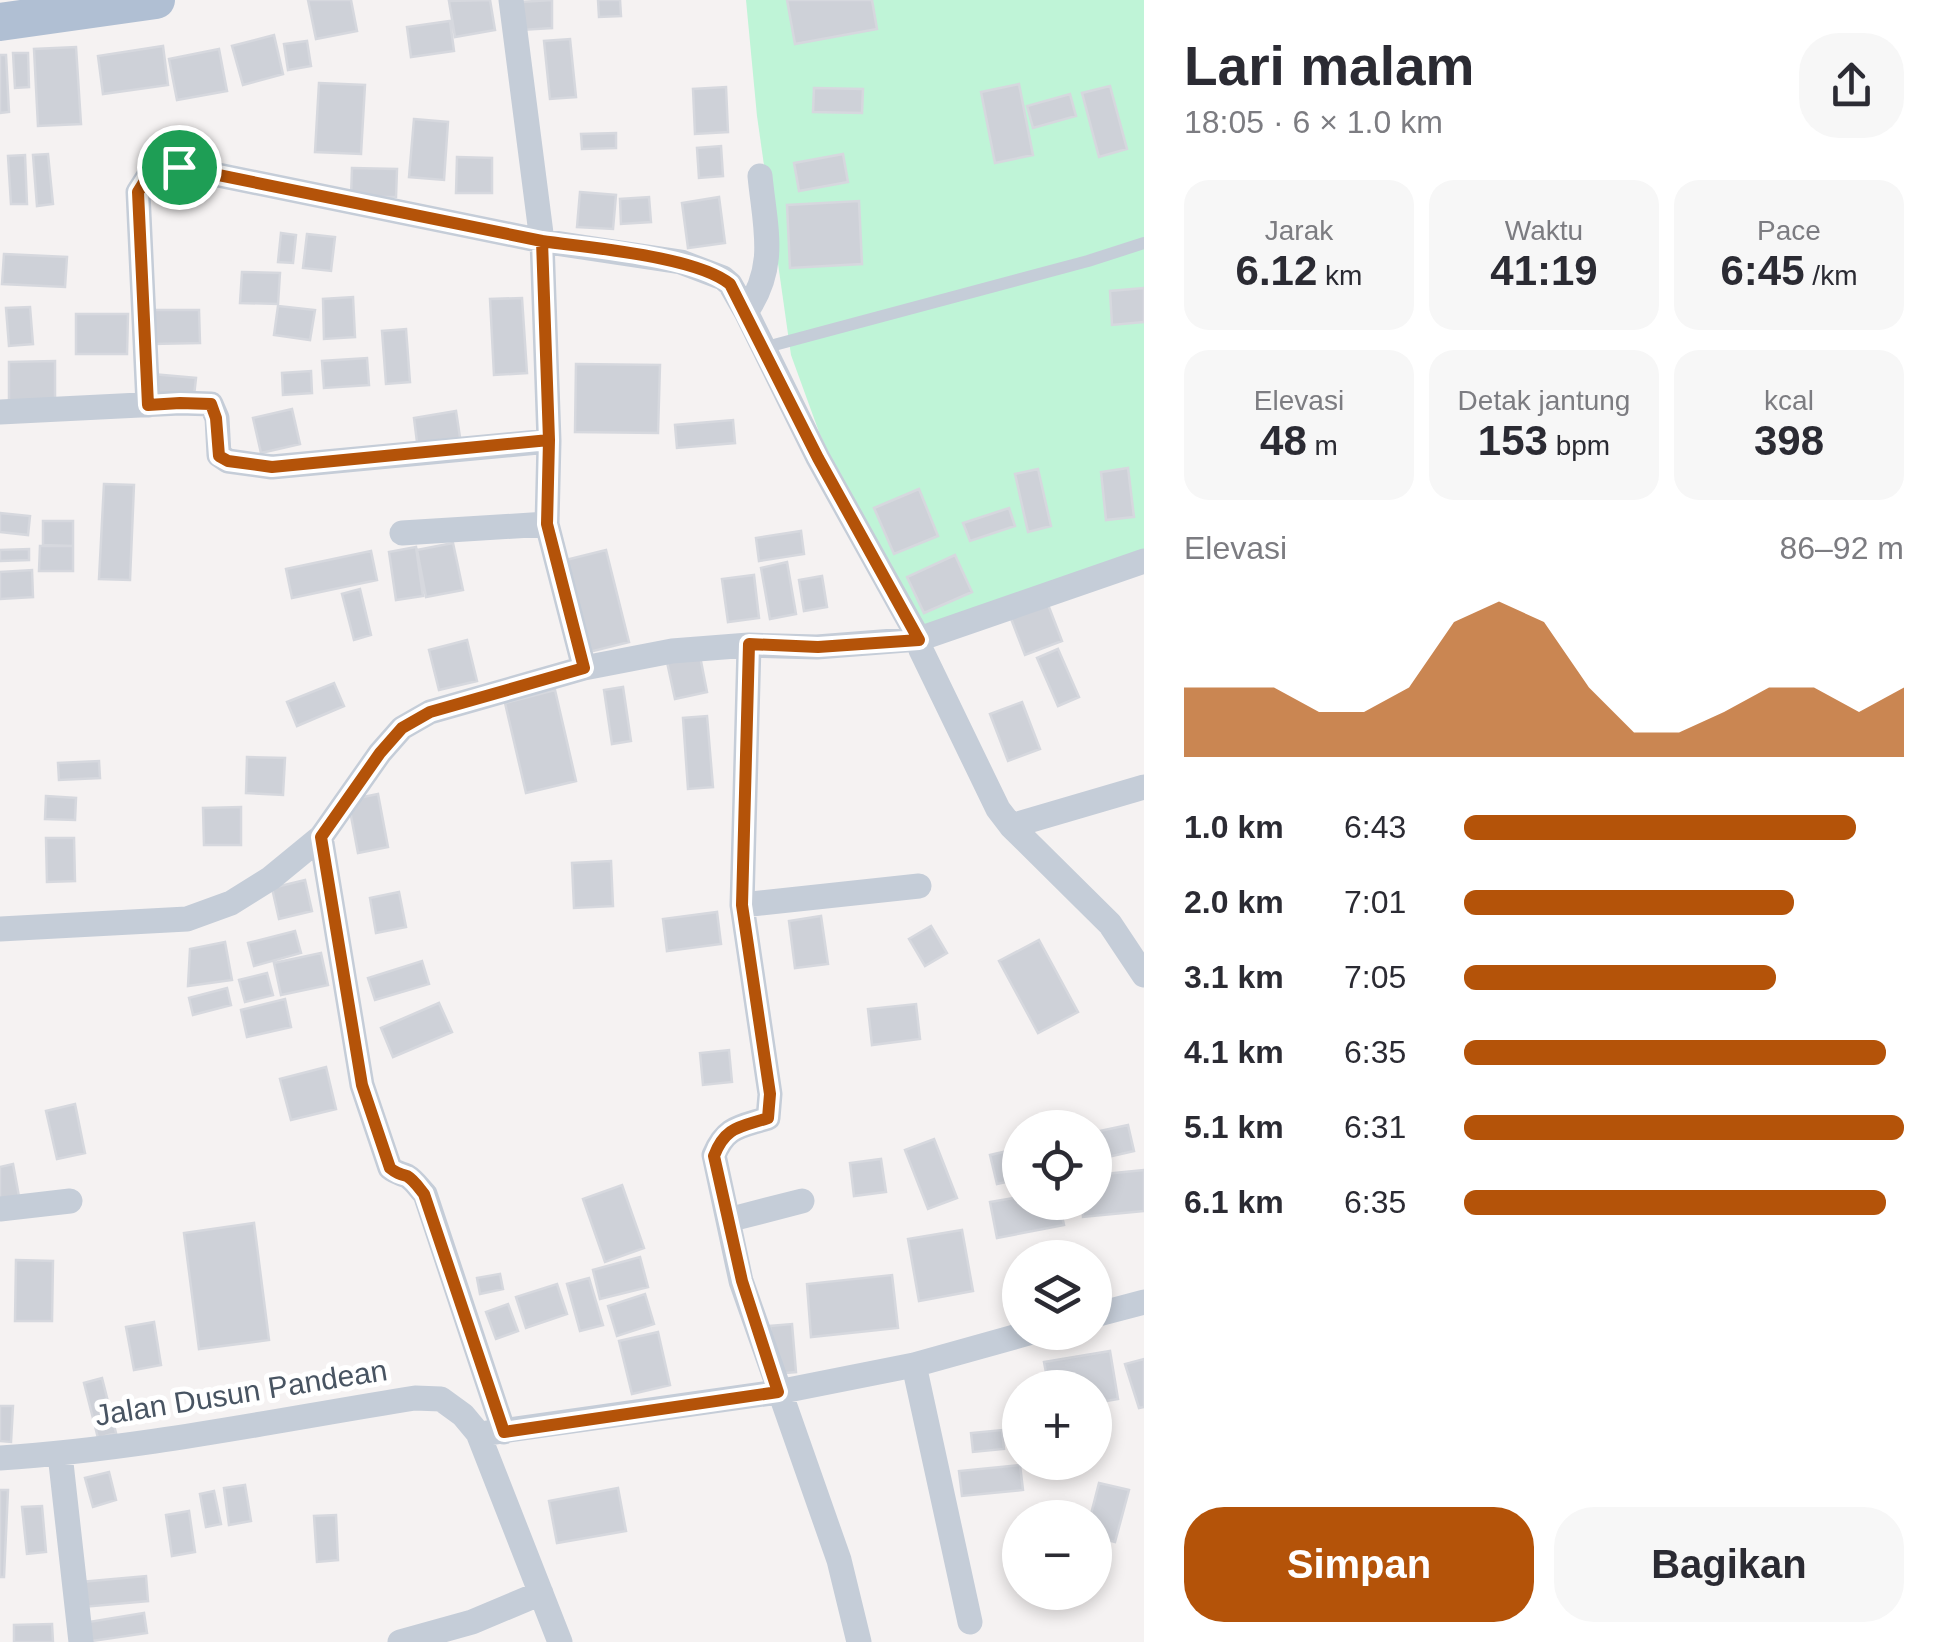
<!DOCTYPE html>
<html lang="id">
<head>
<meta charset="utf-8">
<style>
  body { margin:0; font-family:Arial,sans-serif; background:#f7f7f7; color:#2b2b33; height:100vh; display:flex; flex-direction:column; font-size:38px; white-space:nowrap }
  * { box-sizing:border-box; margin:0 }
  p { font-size:32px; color:#7c7c81 }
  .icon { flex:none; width:55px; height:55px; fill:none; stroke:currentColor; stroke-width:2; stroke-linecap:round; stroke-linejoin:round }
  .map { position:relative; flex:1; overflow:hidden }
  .details { display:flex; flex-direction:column; background:#fff; width:800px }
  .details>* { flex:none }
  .controls { position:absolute; left:1002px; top:1110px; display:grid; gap:20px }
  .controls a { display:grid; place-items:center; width:110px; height:110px; border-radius:50%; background:#fff; box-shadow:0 5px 15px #0003; font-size:50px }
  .pin { position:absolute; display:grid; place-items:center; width:85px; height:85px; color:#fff; margin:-42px; border:5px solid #fff; border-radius:50%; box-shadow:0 2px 10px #0007 }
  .round { display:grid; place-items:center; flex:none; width:105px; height:105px; border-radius:40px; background:#f7f7f7 }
  .headline { display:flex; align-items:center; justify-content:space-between; height:170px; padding:0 40px }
  h1 { font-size:55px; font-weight:700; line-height:75px }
  .stats { display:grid; grid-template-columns:repeat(3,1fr); gap:15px; height:170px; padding:10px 40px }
  .stats div { display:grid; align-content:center; border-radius:25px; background:#f7f7f7; text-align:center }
  .stats b { font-size:42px; font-weight:700 }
  .stats small { font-size:28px; font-weight:400 }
  .stats p { font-size:28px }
  .chart { height:280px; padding:20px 40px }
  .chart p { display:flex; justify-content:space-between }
  .chart svg { width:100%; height:180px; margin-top:10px; fill:#b45309; opacity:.7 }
  .cta { display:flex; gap:20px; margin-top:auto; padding:20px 40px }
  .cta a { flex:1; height:115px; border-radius:40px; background:#b45309; color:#fff; font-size:40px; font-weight:700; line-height:115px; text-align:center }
  .cta a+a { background:#f7f7f7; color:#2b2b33 }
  ul { padding:0 40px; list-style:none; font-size:32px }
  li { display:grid; grid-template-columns:160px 120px 1fr; align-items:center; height:75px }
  li i { height:25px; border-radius:12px; background:#b45309 }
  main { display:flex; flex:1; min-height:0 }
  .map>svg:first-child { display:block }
</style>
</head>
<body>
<main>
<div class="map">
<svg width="1144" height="1642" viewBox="0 0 1144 1642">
  <rect width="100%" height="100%" fill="#f5f2f2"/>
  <path fill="#bff4d7" d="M746,0H1144V565L921,650L819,432L791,355L757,116Z"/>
  <path fill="#ced1d8" stroke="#d6d8de" stroke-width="2.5" d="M308,0H351L357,31L316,39Z
    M490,0L495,30L455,37L449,1Z
    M552,0V28L521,30L520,2Z
    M598,0H620L621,16L599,17Z
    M787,0H872L877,29L795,44Z
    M450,21L454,51L411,57L407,27Z
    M274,35L283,74L243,85L232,46Z
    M570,39L576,97L550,99L544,41Z
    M307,41L311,66L288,70L284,44Z
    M163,46L168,85L103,94L98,56Z
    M76,47L81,124L38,126L34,49Z
    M219,49L227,91L177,100L169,59Z
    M13,53H28L29,87L15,88Z
    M0,55H6L9,112L0,113Z
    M319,83L365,85L361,154L315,152Z
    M1019,84L1033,155L995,163L981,92Z
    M1110,86L1127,149L1099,157L1082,93Z
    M726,87L728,132L695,134L693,89Z
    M814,88L863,89L862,113L813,112Z
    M1070,94L1076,116L1033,128L1027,106Z
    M414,119L448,122L444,180L409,177Z
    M616,133V148L582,149L581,134Z
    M721,146L723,176L699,178L697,148Z
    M48,154L53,204L37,206L33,155Z
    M843,154L848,182L799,191L794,163Z
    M25,155L27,204H11L8,156Z
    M457,157L492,158V193H456Z
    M352,168L397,169L396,197H351Z
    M580,192L616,195L613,229L577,227Z
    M649,197L651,222L621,224L620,199Z
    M719,197L725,243L688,248L682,203Z
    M859,201L862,264L790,268L787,205Z
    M281,233L296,235L293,263L278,262Z
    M307,234L335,237L331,271L303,268Z
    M4,254L67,257L65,287L2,284Z
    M242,272L280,273L278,304L240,303Z
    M1144,288V322L1112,325L1110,291Z
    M353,297L355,337L324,339L323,299Z
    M522,298L527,373L494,375L490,299Z
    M278,306L315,310L310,340L274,335Z
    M30,307L33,344L9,346L6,308Z
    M152,310H199L200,343L152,344Z
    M76,314H128L127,354H76Z
    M406,329L410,382L386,384L382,331Z
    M367,358L369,385L324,388L322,361Z
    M55,361V400L9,401V362Z
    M576,364L660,365L658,433L575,432Z
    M311,371L312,393L283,395L282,373Z
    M152,374L196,378L194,396L150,393Z
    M292,409L300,444L261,453L253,418Z
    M456,411L461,444L418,450L414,418Z
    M733,420L735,443L677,448L675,425Z
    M1128,468L1134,517L1106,520L1101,472Z
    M1038,469L1051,526L1028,532L1015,474Z
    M104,484L134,485L130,580L99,579Z
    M919,489L938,536L894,554L874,508Z
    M1009,508L1015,526L970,541L963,523Z
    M0,513L30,516L28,535L0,532Z
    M43,521H73V546L43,545Z
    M801,531L804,554L759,561L756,538Z
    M453,543L463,590L426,597L417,550Z
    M40,546H73V571H39Z
    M416,547L423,596L396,600L389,552Z
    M29,549V560L0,561V550Z
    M606,550L629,642L589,652L566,560Z
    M371,551L377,580L292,598L286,569Z
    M955,555L972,592L924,613L907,577Z
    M787,562L796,614L770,619L761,568Z
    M32,570L33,597L0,599V572Z
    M754,575L759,618L728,622L722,579Z
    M822,576L827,607L804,611L799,580Z
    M360,589L371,635L354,640L342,594Z
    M1047,602L1062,641L1025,655L1010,616Z
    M467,640L477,681L439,690L429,650Z
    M1058,649L1079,697L1058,706L1037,658Z
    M700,656L707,692L675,699L667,662Z
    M334,683L344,706L297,726L287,702Z
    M623,687L631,741L612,744L604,690Z
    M555,690L576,781L526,793L505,703Z
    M1022,702L1040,749L1008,761L990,714Z
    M707,716L713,787L688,789L683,718Z
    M247,757L285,758L283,795L246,793Z
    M99,761L100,778L59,780L58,763Z
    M378,794L388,847L358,853L348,800Z
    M46,796L76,798L75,820L45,819Z
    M241,807V845H204L203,808Z
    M46,838H74L75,881L47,882Z
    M611,861L613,906L574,908L572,863Z
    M305,880L312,911L279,919L272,888Z
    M399,892L406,927L376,933L370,898Z
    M717,912L721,944L667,951L663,919Z
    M821,916L828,964L795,968L789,921Z
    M931,926L947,953L925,966L909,939Z
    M295,931L301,953L254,966L248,943Z
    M1039,940L1078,1012L1038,1033L999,961Z
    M225,942L232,980L188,986L190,949Z
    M321,953L328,985L281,995L274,963Z
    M422,961L429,984L375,1000L368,978Z
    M267,973L273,995L245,1002L239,980Z
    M227,988L231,1005L193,1015L189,998Z
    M285,999L291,1027L247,1037L241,1010Z
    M439,1003L452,1032L393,1057L381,1028Z
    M916,1004L920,1039L872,1045L868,1009Z
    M729,1050L732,1082L703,1085L700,1053Z
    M326,1067L336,1109L291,1120L280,1079Z
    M75,1104L85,1153L57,1159L46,1111Z
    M1128,1125L1134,1151L1095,1160V1132Z
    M934,1139L957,1198L928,1209L905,1150Z
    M1020,1148V1179L997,1184L990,1155Z
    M881,1159L886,1192L854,1196L850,1163Z
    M13,1164L20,1202L0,1206V1167Z
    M1144,1170V1211L1083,1217L1082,1202H1095V1175Z
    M622,1185L644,1248L605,1262L583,1199Z
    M1020,1197V1202H1059L1064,1225L997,1238L990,1202Z
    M254,1223L269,1340L199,1349L184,1233Z
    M962,1230L973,1291L919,1301L908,1239Z
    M640,1257L648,1287L600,1299L593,1270Z
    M16,1260L53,1261L52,1321H15Z
    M500,1274L503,1289L480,1294L477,1278Z
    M892,1275L898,1328L811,1337L807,1284Z
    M589,1278L603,1325L580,1331L567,1284Z
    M557,1284L567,1314L526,1328L516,1297Z
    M645,1294L654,1324L617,1336L608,1306Z
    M508,1304L518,1331L496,1339L486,1312Z
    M154,1322L161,1365L134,1370L126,1327Z
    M792,1324L796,1372L775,1374L770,1326Z
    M658,1332L670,1385L632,1394L619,1341Z
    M1110,1351L1118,1399L1095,1403V1388H1049L1044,1362Z
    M1144,1359V1407L1139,1408L1125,1364Z
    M102,1378L116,1433L98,1438L84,1383Z
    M0,1406H13L11,1442L0,1441Z
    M1002,1430L1004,1449L973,1452L971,1433Z
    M1020,1465L1023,1490L962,1496L959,1471Z
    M109,1472L116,1500L93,1507L85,1478Z
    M1099,1483L1129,1490L1115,1542L1095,1537V1518H1090Z
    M245,1485L251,1521L229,1525L224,1488Z
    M618,1488L626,1531L557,1543L549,1501Z
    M0,1490H8L4,1577H0Z
    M214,1491L221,1524L206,1527L200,1494Z
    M42,1506L46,1552L27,1554L22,1507Z
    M189,1511L195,1552L172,1556L166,1515Z
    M336,1515L338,1560L317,1562L314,1516Z
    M146,1576L148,1601L83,1607L81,1582Z
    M144,1613L147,1633L92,1641L89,1622Z
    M52,1624L53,1642H14V1625Z"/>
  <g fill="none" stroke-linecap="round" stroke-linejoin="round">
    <path stroke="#c5cdd8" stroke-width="12" d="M763,348L1088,261L1144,243"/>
    <path stroke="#c5cdd8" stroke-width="25" d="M511,0L542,241L549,441L547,524L584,668
      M746,312C778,266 765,228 760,176
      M148,405L138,192L153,169L179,167L542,241L681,262L723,278L730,284L746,312L818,458L919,639L921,650L998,809L1011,826L1110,924L1144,975
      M0,412L180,403L211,404L217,418L219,455L228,461L272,467L549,441
      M402,533L547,524
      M749,645L742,905L770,1094L768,1118C740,1127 726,1126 714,1155L741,1281L839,1560L859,1642
      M1011,826L1144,787
      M321,837L362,1085L390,1168C396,1173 400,1173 407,1176C414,1180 419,1188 425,1194L504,1432
      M742,905L919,886
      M0,929L187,919L231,903L271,878L321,837L380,753L402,728L430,712L584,668L672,651L749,645L817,647L919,639L1144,561
      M0,1209L70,1201
      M728,1220L802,1201
      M1095,1315L1144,1302
      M914,1365L970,1622
      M488,1433L778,1392L914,1365L1032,1332
      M60,1454L81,1642
      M0,1458C140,1449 277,1420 415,1398L441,1399L463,1415L478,1433L560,1642
      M400,1642L472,1622L541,1593"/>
    <path stroke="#b0bfd3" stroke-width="38" d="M0,22L156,0"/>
  </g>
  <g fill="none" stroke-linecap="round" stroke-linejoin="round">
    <g stroke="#fff" stroke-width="20">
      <path id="route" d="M179,167L542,241L549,440L547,524L584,668L430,712L402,728L380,753L321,837L362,1085L390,1168C396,1173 400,1174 407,1176C414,1180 419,1188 424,1194L504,1432L778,1392L742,1281L714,1156C725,1126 741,1127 768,1118L770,1094L742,905L749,644L818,647L919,640L818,458L730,284C695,256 589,248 542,241L549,440L272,467L228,461L219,456L216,418L211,404L180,403L148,405L138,192L153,168L179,167"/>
    </g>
    <use href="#route" stroke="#b45309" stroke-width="12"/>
  </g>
  <g text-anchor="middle" stroke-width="10" stroke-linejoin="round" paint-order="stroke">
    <g font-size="30" fill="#485462" stroke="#fff">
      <text transform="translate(241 1393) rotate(-9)" y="10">Jalan Dusun Pandean</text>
    </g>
  </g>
</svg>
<div class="controls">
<a><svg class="icon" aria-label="locate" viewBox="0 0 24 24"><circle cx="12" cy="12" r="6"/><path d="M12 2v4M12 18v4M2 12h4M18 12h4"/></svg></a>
<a><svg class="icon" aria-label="layers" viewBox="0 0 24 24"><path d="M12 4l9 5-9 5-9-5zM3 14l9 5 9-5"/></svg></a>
<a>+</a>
<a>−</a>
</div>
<div class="pin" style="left:179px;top:167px;background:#1e9e55"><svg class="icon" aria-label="arrive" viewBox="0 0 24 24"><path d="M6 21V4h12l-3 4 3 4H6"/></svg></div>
</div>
<section class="details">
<div class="headline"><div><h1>Lari malam</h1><p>18:05 · 6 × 1.0 km</p></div><a class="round"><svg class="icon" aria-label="share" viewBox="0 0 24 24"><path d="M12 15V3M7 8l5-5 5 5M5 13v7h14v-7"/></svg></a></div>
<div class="stats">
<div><p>Jarak</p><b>6.12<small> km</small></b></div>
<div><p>Waktu</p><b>41:19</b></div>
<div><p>Pace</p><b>6:45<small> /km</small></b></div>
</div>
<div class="stats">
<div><p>Elevasi</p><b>48<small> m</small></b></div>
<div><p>Detak jantung</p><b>153<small> bpm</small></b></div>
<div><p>kcal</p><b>398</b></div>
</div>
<div class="chart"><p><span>Elevasi</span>86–92 m</p>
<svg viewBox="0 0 160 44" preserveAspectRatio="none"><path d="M0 44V27L10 27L20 27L30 33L40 33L50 27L60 11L70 6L80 11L90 27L100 38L110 38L120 33L130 27L140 27L150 33L160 27V44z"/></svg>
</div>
<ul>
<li><b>1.0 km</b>6:43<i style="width:89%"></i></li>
<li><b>2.0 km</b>7:01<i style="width:75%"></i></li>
<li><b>3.1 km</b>7:05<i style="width:71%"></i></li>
<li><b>4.1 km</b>6:35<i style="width:96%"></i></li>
<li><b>5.1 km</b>6:31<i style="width:100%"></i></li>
<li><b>6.1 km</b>6:35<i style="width:96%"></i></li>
</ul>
<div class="cta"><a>Simpan</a><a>Bagikan</a></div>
</section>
</main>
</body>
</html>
